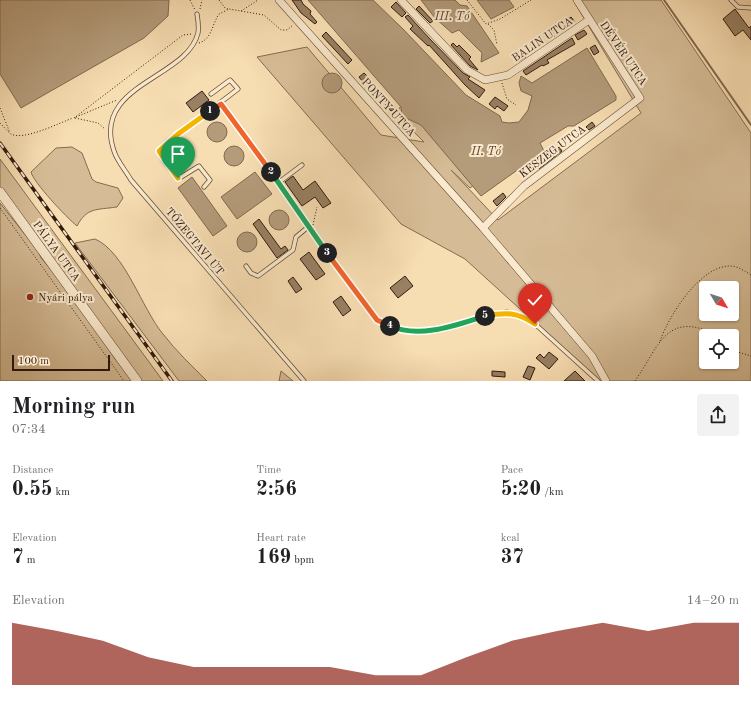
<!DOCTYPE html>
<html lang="en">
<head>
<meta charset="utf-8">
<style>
  body { margin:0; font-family:"Old Standard TT",serif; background:#f2f2f2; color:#202124; height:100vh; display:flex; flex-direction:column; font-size:15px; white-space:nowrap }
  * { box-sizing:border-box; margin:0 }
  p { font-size:13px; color:#757577 }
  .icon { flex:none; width:22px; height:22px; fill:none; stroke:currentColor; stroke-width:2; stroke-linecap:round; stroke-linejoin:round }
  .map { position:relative; height:381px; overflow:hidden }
  .side { display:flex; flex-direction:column; background:#fff; flex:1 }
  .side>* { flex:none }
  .needle { width:26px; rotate:129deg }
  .controls { position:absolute; left:699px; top:281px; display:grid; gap:8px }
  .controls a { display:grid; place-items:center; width:40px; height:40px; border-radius:4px; background:#fff; box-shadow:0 1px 3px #0004; font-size:20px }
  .scale { position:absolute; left:12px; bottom:10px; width:98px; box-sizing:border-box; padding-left:4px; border:2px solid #321b0d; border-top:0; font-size:11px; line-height:14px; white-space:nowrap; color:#321b0d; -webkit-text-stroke:3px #fae9cd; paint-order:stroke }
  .pin { position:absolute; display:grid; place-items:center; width:34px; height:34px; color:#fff; margin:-41px -17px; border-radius:50% 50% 50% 0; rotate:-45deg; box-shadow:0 0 4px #0007 }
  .pin .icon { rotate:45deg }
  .km { position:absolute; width:20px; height:20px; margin:-10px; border-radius:50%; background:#222; color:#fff; font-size:11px; line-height:20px; text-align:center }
  .round { display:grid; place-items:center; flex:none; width:42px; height:42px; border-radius:4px; background:#f2f2f2 }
  .head { display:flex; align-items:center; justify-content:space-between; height:68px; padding:0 12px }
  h1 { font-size:22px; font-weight:600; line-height:30px }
  .stats { display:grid; grid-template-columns:repeat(3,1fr); gap:6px; height:68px; padding:4px 12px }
  .stats div { display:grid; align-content:center }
  .stats b { font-size:20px; font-weight:600 }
  .stats small { font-size:11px; font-weight:400 }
  .stats p { font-size:11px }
  .chart { height:112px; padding:8px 12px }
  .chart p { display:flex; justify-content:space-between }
  .chart svg { width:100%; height:72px; margin-top:4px; fill:#8f2418; opacity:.7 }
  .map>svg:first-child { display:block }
</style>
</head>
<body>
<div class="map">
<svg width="751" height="381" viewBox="0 0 751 381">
  <rect width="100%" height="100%" fill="#f7ddb2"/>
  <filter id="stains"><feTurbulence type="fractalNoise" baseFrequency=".005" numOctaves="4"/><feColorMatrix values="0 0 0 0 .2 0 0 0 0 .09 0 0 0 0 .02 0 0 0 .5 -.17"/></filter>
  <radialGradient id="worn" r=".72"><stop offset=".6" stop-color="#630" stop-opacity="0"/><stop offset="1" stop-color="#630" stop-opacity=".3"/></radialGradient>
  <path fill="#d6bc96" stroke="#846c52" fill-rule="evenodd" d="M573,0H661L751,133V381H599L465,259L401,224L257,57L307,47L381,135L424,142L399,117L398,110L415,86L525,145L470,188L451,170L498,220L641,113ZM706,288H732V314H706ZM706,336H732V362H706Z
    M72,147L82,153L92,179L96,182L118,188L123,198L117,207C97,210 87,207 77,226C67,218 33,182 31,172L56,148Z
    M0,159L163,381H142L55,264C52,255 48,251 40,246L0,192Z
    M0,203L38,251L41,258L59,279L63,287L81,305L115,359C119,364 123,366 127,372L126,374L133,381H0Z
    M95,239C125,252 142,309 163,334C176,351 192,366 207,381H179L75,243Z
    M281,371L293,381H279Z"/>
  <path fill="#b49b7a" stroke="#80684e" d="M0,0H169L168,16L144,38L21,108L0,74Z
    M308,0H373L403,29L466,95L500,116L502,122L509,123L519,122L528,110L532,96L521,91L519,83L521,76L532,83L587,48L616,96V100L574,126H568L540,143L544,151L481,196L421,125L402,116L401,107Z
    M421,0H455L460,5L467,6L499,53L481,62L482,53L459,30L452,33L435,18Z
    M477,0H509L514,7L491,19Z
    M322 83a10 10 0 1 1 20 0a10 10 0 1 1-20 0Z
    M207 132a10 10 0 1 1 20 0a10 10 0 1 1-20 0Z
    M224 156a10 10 0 1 1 20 0a10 10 0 1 1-20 0Z
    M170 156a10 10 0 1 1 20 0a10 10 0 1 1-20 0Z
    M255,172L272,194L237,219L221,197Z
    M192,177L227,226L213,236L178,188Z
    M269 220a10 10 0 1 1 20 0a10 10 0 1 1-20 0Z
    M237 242a10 10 0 1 1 20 0a10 10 0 1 1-20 0Z"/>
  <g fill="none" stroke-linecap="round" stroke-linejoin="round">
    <path stroke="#80684e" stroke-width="2" d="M664,0L751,125"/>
  </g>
  <path fill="#988063" stroke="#321b0d" d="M292,0H301L303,4L311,11L310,14L317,22L315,24L301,13Z
    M396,2L406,13L402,17L391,7Z
    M419,6L433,21L430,23L416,9Z
    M735,9L749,28L751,26V40L743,30L735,36L723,19Z
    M408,15L429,38L463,73L470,77L468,79L485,90L479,98L465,85L429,45L428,46L410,29L413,26L405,17Z
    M571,17L575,22L567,28L563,23Z
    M554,28L558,34L549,39L546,34Z
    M584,30L587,34L578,40L575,35Z
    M326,32L352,60L348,64L322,36Z
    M536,38L539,42L532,47L529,42Z
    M572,38L575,44L547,60L549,63L543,66L542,65L526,75L523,71Z
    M453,43L457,47L459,45L471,57L469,59L478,70L470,66L451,45Z
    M595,45L599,52L594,55L590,48Z
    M521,50L526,57L519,61L515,55Z
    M364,73L368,77L363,82L359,77Z
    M379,89L396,108L391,111L375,92Z
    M202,91L209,100L193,112L186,103Z
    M495,97L508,106L504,111L497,106L495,109L489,104Z
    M592,122L595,126L589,130L586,127Z
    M559,147L562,151L539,169L538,167Z
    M293,176L303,190L315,181L331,203L323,208L315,197L302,206L285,182Z
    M503,193L506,197L497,206L493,201Z
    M259,219L281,249L285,246L288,250L277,258L253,224Z
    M309,252L325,274L316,280L300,259Z
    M405,276L413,286L398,298L390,288Z
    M293,277L302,289L296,293L288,281Z
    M341,296L351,310L343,316L333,302Z
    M549,352L558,359L549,369L536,358L540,354L544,358Z
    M528,366L535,368L530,380L523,377Z
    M492,371L505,372V377L492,376Z
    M575,371L585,381H564Z"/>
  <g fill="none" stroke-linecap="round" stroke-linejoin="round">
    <g stroke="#634c36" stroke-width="5">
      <path id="service" d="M731,0L738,7L751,8
        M197,14C198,20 199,27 198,33C187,79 91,84 114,151C117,161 126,171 131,180L304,381
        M221,104L278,183L302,165
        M204,187L210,180L199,166L178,179L159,151L179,134L238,89L230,80L211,94
        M308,227L377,320L401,330L422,331L449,327L486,316L507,312L525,317L535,324L598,381
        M246,266L251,273L258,276L293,250L296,237L308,227L278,183"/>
    </g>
    <g stroke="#634c36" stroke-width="8">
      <path id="minor" d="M279,0L483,228L592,356L606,381
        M401,0L467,70L485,80L508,75L589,20
        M483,228L524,186L640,98L577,0"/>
    </g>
    <g stroke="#634c36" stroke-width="10">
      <path id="tertiary" d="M0,192L137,381"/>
    </g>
    <path stroke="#321b0d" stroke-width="1" stroke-dasharray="1 2" stroke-linecap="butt" d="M190,0L195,10
      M219,0L225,8L228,9
      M467,0L486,24L500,19L531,0
      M200,9L202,0
      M241,11L258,0
      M488,24L494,30L497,45
      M199,43C212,39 212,24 219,14L229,9L264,15L281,30H287L293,25
      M502,83L507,99L516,105
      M0,108L10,133
      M76,117L117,100
      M74,118L183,35L192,34
      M75,118L98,123L105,129
      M0,123C3,126 7,131 11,134C24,141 59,123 73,118
      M0,208L124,381
      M313,225L317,207
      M660,341C669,316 700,265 731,266C738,266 746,272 751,275
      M732,347L738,352L751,356
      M635,381C660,345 666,309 719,336"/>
    <use href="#service" stroke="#fae9cd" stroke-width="3.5"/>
    <use href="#minor" stroke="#fae9cd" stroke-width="7"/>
    <use href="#tertiary" stroke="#fae9cd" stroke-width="9"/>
    <g stroke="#321b0d" stroke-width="3.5">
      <path id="rail" d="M0,143L172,381"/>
    </g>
    <use href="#rail" stroke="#fae9cd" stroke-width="2" stroke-dasharray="6" stroke-linecap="butt"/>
  </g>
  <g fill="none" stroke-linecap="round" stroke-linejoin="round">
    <g stroke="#fff" stroke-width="8">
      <path id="split-1" d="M178,178L159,151L178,134L210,111"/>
    </g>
    <g stroke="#fff" stroke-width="8">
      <path id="split-2" d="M210,111L221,104L271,172"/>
    </g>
    <g stroke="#fff" stroke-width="8">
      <path id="split-3" d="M271,172L327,253"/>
    </g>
    <g stroke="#fff" stroke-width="8">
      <path id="split-4" d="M327,253L377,320L390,326"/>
    </g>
    <g stroke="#fff" stroke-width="8">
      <path id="split-5" d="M390,326C420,339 456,325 485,316"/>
    </g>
    <g stroke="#fff" stroke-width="8">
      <path id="split-6" d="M485,316C506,312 517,312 535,324"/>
    </g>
    <use href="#split-1" stroke="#f5b400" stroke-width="5"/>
    <use href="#split-2" stroke="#f0652b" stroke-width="5"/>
    <use href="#split-3" stroke="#22a559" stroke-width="5"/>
    <use href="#split-4" stroke="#f0652b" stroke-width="5"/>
    <use href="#split-5" stroke="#22a559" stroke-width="5"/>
    <use href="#split-6" stroke="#f5b400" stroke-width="5"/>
  </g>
  <circle fill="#8f2418" stroke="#fae9cd" stroke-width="1.5" cx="30" cy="297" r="4"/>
  <g text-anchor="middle" stroke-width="4" stroke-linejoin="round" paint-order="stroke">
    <g font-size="11" fill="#321b0d" stroke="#fae9cd">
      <text transform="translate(542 39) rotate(-34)" y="4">BALIN UTCA</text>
      <text transform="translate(624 53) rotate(56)" y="4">DÉVÉR UTCA</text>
      <text transform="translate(389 107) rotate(48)" y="4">PONTY UTCA</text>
      <text transform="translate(552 151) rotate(-37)" y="4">KESZEG UTCA</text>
      <text transform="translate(195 241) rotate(50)" y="4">TŐZEGTAVI ÚT</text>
      <text transform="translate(57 251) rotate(54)" y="4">PÁLYA UTCA</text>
    </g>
    <g font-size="11" fill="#321b0d" stroke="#fae9cd" text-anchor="start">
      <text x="38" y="301">Nyári pálya</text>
    </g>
    <g font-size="12" font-style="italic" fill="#604833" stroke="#fae9cd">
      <text x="452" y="20">III. Tó</text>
      <text x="486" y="155">II. Tó</text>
    </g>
  </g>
  <rect width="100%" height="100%" filter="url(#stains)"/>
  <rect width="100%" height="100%" fill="url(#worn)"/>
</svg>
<div class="controls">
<a><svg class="needle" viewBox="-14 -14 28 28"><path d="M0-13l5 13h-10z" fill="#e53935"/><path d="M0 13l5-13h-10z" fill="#757577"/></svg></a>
<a><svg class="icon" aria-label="locate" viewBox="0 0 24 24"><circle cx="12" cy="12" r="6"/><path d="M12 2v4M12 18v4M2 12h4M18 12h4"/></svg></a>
</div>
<div class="scale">100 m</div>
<div class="pin" style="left:178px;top:178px;background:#1e9e55"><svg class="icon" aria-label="arrive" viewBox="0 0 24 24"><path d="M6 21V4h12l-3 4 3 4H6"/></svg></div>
<div class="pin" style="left:535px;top:324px;background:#d93025"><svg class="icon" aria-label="check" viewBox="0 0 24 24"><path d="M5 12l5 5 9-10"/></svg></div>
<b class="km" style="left:210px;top:111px">1</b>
<b class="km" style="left:271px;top:172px">2</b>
<b class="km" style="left:327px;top:253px">3</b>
<b class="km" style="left:390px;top:326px">4</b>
<b class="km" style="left:485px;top:316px">5</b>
</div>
<section class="side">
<div class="head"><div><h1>Morning run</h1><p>07:34</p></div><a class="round"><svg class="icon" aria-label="share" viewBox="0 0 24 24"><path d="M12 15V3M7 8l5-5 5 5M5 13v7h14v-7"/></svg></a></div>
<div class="stats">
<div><p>Distance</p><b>0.55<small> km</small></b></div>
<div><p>Time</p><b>2:56</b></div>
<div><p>Pace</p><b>5:20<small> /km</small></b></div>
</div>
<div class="stats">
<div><p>Elevation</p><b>7<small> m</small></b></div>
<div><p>Heart rate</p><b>169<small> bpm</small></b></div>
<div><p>kcal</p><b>37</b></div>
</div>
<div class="chart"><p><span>Elevation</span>14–20 m</p>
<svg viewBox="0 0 160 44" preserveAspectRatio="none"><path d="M0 44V6L10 11L20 17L30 27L40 33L50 33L60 33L70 33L80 38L90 38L100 27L110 17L120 11L130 6L140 11L150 6L160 6V44z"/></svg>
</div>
</section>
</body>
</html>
